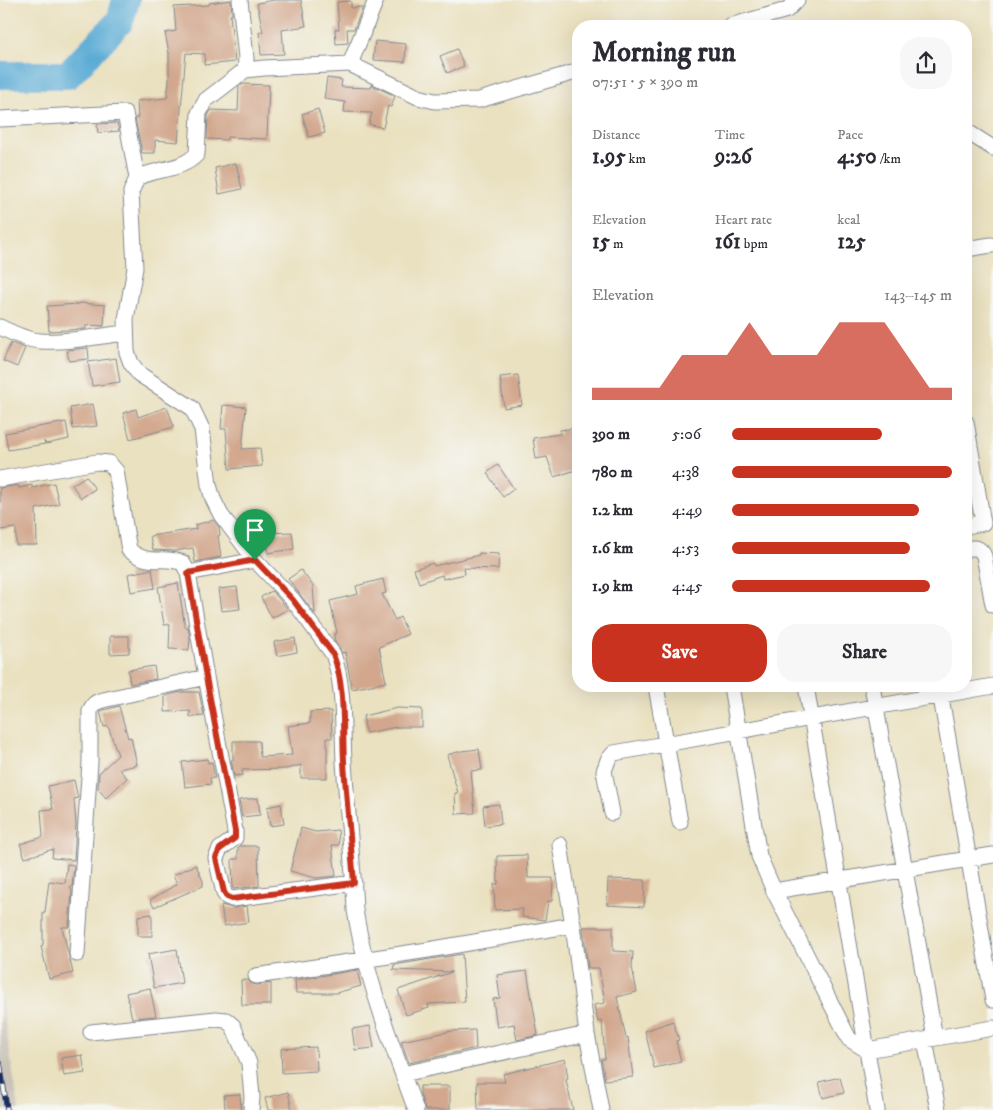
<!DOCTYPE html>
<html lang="en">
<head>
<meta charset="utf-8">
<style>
  body { margin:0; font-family:"IM FELL DW Pica",serif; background:#f7f7f7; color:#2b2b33; height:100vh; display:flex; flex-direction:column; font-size:19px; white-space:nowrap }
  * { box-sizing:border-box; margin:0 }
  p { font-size:16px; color:#7c7c81 }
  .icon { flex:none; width:28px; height:28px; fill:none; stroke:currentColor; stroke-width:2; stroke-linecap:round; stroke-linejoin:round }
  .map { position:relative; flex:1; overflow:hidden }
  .details { position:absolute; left:572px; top:20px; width:400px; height:672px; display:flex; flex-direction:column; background:#fff; border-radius:20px; box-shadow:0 5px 20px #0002 }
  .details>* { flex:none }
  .pin { position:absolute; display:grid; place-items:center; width:42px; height:42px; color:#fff; margin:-51px -21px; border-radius:50% 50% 50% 0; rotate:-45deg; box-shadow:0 0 5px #0007 }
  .pin .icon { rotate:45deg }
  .round { display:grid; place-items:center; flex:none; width:52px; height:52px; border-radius:20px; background:#f7f7f7 }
  .head { display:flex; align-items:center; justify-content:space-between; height:85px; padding:0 20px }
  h1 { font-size:28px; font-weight:800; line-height:38px }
  .figures { display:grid; grid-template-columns:repeat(3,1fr); gap:8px; height:85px; padding:5px 20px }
  .figures div { display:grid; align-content:center }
  .figures b { font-size:21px; font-weight:800 }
  .figures small { font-size:14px; font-weight:400 }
  .figures p { font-size:14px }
  .chart { height:140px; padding:10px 20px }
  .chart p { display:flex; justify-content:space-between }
  .chart svg { width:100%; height:90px; margin-top:5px; fill:#c8321e; opacity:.7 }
  .primary-button { display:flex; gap:10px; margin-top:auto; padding:10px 20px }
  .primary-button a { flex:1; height:58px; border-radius:20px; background:#c8321e; color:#fff; font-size:20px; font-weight:800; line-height:58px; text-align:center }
  .primary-button a+a { background:#f7f7f7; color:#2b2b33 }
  ul { padding:0 20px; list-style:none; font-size:16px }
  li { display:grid; grid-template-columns:80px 60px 1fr; align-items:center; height:38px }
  li i { height:12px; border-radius:6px; background:#c8321e }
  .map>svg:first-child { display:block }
</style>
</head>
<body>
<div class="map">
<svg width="993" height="1110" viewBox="0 0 993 1110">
  <rect width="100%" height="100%" fill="#f6f6f2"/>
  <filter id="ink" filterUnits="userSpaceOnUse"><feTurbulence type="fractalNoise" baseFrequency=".02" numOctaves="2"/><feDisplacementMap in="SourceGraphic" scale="10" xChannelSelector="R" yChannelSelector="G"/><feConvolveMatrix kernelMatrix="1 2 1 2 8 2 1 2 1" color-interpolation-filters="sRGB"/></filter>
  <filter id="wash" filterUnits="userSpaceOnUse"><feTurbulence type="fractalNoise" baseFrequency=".0096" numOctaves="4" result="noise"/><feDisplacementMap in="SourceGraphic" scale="20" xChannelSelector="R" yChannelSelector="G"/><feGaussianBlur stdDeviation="1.12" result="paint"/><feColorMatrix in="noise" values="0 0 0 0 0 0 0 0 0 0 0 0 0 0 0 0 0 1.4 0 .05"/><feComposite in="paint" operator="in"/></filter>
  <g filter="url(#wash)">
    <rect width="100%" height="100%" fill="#eae1c0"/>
    <path fill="#c9c3b8" d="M0,991L19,1110H0Z"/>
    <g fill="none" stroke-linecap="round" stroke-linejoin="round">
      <path stroke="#5bacd6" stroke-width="28" d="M0,75H68L120,21L126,0"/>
    </g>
    <g id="blocks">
      <path fill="#d2a78d" d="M231,0L232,15H230L235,62L204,65L205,54L186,53L178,142L155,140V153H142L135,118H138L137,101L167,98L169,81V53L165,33L176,31L174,7L209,5V3Z
        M274,0H301L306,26L282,30L284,54L261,55L259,32H263L257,3Z
        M351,1V8L362,7V9L354,29H347L348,43L336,44L335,29H339L337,2Z
        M375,41L406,44L405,62L373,60Z
        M457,49L464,66L447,73L440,56Z
        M327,78L342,80L341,87L371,88L372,85L395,96L391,107L388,106L383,128L369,124L372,113L344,112L345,102L324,99Z
        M243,84L269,85L267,139L227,137V140L207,139L208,116L211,110L238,111L239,86Z
        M318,109L325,133L309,137L302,114Z
        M117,123L119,131L98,133L97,124Z
        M236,163L242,189L219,194L215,168Z
        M79,303L105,305L104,326L86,325V329L49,331L47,306L79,304Z
        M11,343L25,348L17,367L3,361Z
        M88,348L89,359L69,361L67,350Z
        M116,358L120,382L92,386L88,362Z
        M518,375L522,405L504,408L500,377Z
        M93,404L97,426L73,429L70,408Z
        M223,405L246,407L242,449L260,448L262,466L229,469L226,429H221Z
        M167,407L174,427L130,439L123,413L136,409L138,417Z
        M66,422L69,439L46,444L44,441L45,444L8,450L5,433Z
        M575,428L579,469L554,477L547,457L536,459L533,438L560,434V430Z
        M498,465L514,489L503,497L487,473Z
        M86,476L95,489L81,498L72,485Z
        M54,483L59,504L36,509L37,545H16V528L0,530V488L18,485L19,488L32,485V488Z
        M213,520L219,527L220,535L218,536L221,557L195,562L193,548L175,551L153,550L150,536L196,529L195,525Z
        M292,532L294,549L268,553L267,533Z
        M479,553L499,554L498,569L464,568L465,574L443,579L442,575L419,583L414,569L433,563L434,566L479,555Z
        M152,569L155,588L131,592L128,574Z
        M301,570L313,586L315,614L288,579Z
        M383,579L386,593L382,594L395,620L400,617L408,634L379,647L386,682L352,689L345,652L342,653L334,639V634L337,633L330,601L358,594L356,586Z
        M178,583L185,627H188L190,639L189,650L169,649L170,624L164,625L158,587Z
        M237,587L240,609L221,611L218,589Z
        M272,591L288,609L272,618L261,597Z
        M110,636H129V653L110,654Z
        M295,638L297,652L277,656L274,642Z
        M154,666L156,679L130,684L128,670Z
        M181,692H199L204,716L190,717V711L165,712V696Z
        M119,706L128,738L131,737L137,765L119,769L127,778L106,798L98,789L99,773L118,755L108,726L104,727L100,711Z
        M397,708L422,709V727H397L366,733L363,716Z
        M331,711L332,738H327V778H301V765L286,769L242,770L243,775L234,776L231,760H233V741H259L260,757L292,755L288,726L310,723V712Z
        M479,749L482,770L471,771L475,813L456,814L455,793H458L447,755L461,751Z
        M207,759L208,763L212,762L215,778H210L211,784L185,787L182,762Z
        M74,780L78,798L74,799L76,824L74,860L52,858L53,849L25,858L20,844L43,837L41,810L53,809L48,786Z
        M258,798L260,815L242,817L239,800Z
        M281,804L284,824L270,826L267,807Z
        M499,804L501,824L485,826L483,806Z
        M301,828L316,832L338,830L339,845H332L336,876L316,878L290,871Z
        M240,846H258L259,886L233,889L232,859H238V848Z
        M527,855L528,878H553L552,901H548L545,920L522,917L523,909L495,910L494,884H498L497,856Z
        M67,864L74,865L72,887H70L72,891L69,927H62L73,973L49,979L41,946L43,945V912H45L49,881L65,883Z
        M196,865L203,881V886L154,907L150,900L177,884L173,875Z
        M608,879L645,880L644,907L607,905Z
        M221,905L233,908L247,906L249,922L224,926Z
        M152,914V936H138V916Z
        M583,927H613V951L633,952L632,967L637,992L617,997L626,1038L628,1037L633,1077L605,1080L601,1059H605L602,1021L598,1022L594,1005L605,1003L599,968H588Z
        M177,949L182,983L154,988L148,954Z
        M462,954L465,1002L428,1004L429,1008L406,1015L398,990L452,972L393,970L394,965Z
        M357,970L361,986L336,993H296L295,980Z
        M527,971L538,1035L517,1040L514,1024L497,1027L493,999L500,998L497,975Z
        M241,980H248L252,984L257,985L271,983V1005H242Z
        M150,988L156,1016L132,1018L126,993Z
        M673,1021L679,1040L676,1041L681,1062L654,1068L645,1031Z
        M370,1026L374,1048L355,1050L352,1029Z
        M475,1030L476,1048L409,1063L401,1041L452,1031Z
        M316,1047L317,1071L282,1073L281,1049Z
        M82,1055L85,1073L64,1076L61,1058Z
        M565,1059L568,1079L566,1080L573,1110H478L477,1082H505L503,1074Z
        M840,1077L844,1093L823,1098L819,1082Z
        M420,1086H450V1110H425L420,1094Z
        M288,1092L292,1110H268L265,1098Z
        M240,1094L241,1110H225L224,1095Z"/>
    </g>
  </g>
  <g filter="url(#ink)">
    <use href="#blocks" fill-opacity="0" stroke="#82888f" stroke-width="1"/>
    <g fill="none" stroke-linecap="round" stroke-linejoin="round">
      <g stroke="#82888f" stroke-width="17">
        <path id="minor" d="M240,0L246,58L245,70
          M730,26L787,10L797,0
          M350,64L376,0
          M0,119L125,113L137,178
          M966,131L993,148
          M966,249L991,245
          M0,327C12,333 27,340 40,341C68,343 98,336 126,333
          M966,422L983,523L966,526
          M0,479L97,462L109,463L116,471L129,550C150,567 163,555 183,563L188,573
          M966,549C975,547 980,547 984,556L993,605
          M255,560L188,573L206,677L235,831V838L220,849L216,858L224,893L227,897L232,899L354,883
          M656,686L680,822
          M731,686L759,856L774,891L849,1039L867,1050L993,1028
          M806,686L877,1110
          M872,686L935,1038
          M939,686L993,1000
          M612,813L604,771L608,760L614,753L993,686
          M560,845L573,925L587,1034L601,1110
          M774,891L993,855
          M77,954L90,762V711C93,704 95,702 103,700L206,677
          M256,976L428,950L573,925
          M91,1032L216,1019L226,1020L233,1026L249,1063L252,1097L251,1110
          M925,1040L938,1110
          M403,1074L587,1034
          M416,1110C392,1046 366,978 355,910C353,860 347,811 344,761C342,725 345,688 333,654L293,600L255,560L221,515L213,499L209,485L202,429L192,408L139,374L131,363L127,352L126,319L135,268L131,192L137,178C157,168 181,171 197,154L199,113L206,100L245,70L264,68L350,64L418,97L435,101L479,100L579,71"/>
      </g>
      <use href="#minor" stroke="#fff" stroke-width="15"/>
      <g stroke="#1b2f5e" stroke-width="5.5">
        <path id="rail" d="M0,1063L7,1110"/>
      </g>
      <use href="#rail" stroke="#f6f6f2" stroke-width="4" stroke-dasharray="11" stroke-linecap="butt"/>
    </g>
  </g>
  <g fill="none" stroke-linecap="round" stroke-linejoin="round" filter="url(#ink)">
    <g stroke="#fff" stroke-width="10">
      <path id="route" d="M255,560L293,600L333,654C346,688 342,725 344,761C346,801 351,842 354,883L232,899L227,897L224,892L216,858L220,849L235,838V831L206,677L188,573Z"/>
    </g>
    <use href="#route" stroke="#c8321e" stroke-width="6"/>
  </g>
</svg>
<div class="pin" style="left:255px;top:560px;background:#1e9e55"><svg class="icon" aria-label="arrive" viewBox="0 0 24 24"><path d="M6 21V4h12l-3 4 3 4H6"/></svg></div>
<section class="details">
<div class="head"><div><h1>Morning run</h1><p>07:51 · 5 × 390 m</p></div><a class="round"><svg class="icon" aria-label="share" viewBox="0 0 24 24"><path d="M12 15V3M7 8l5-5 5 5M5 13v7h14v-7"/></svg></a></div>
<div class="figures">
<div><p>Distance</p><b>1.95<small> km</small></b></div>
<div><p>Time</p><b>9:26</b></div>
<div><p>Pace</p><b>4:50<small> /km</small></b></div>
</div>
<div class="figures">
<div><p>Elevation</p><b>15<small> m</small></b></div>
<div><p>Heart rate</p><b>161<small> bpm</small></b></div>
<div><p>kcal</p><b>125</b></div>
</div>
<div class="chart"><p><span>Elevation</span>143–145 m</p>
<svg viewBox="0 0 160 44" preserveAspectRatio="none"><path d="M0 44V38L10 38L20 38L30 38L40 22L50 22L60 22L70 6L80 22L90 22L100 22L110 6L120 6L130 6L140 22L150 38L160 38V44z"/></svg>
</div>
<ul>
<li><b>390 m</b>5:06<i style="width:68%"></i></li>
<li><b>780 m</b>4:38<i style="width:100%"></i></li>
<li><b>1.2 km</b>4:49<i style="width:85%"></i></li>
<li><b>1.6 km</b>4:53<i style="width:81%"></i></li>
<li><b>1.9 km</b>4:45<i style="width:90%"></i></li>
</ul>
<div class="primary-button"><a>Save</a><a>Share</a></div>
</section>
</div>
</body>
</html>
